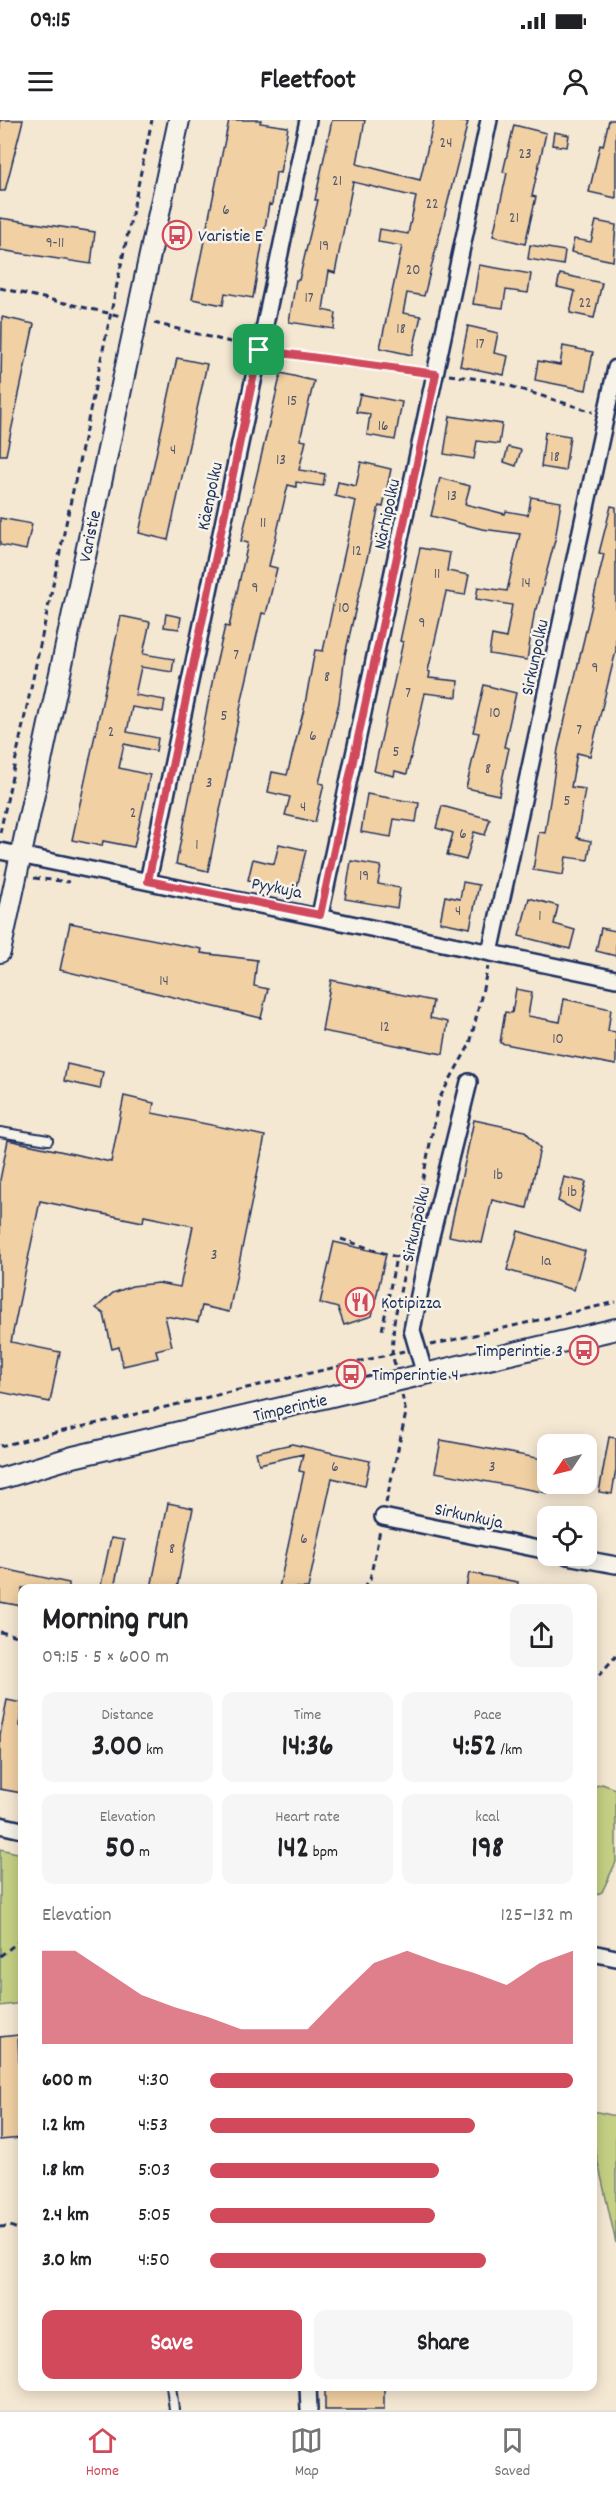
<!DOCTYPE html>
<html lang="en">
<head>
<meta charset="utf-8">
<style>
  body { margin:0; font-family:Dekko,sans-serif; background:#f6f6f6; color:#202124; height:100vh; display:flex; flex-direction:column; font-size:22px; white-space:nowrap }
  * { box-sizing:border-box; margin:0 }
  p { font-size:20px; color:#757577 }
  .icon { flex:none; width:33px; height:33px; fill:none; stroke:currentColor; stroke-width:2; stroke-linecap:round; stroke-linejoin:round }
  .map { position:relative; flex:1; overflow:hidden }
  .details { position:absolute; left:18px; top:1464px; width:579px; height:807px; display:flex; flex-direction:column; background:#fff; border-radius:12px; box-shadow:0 3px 15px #0003 }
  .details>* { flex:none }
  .needle { width:39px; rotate:235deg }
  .buttons { position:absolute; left:537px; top:1314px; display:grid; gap:12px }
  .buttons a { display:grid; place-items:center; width:60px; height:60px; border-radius:12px; background:#fff; box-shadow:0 3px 15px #0003; font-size:30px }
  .pin { position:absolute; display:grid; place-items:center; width:51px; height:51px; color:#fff; margin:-26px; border-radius:12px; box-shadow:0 3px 9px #0006 }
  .round { display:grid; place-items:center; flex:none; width:63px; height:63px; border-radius:12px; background:#f6f6f6 }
  .headline { display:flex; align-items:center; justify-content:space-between; height:102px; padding:0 24px }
  h1 { font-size:33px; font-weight:700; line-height:45px }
  .stats { display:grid; grid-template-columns:repeat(3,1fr); gap:9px; height:102px; padding:6px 24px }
  .stats div { display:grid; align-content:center; border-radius:12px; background:#f6f6f6; text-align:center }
  .stats b { font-size:30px; font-weight:700 }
  .stats small { font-size:16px; font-weight:400 }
  .stats p { font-size:16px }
  .chart { height:168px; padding:12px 24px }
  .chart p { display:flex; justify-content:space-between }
  .chart svg { width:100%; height:108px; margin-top:6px; fill:#d1495b; opacity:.7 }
  .cta { display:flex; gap:12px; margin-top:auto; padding:12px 24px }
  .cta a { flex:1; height:69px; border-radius:12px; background:#d1495b; color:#fff; font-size:24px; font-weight:700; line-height:69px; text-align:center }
  .cta a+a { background:#f6f6f6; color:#202124 }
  ul { padding:0 24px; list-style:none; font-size:20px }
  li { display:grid; grid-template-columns:96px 72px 1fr; align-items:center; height:45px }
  li i { height:15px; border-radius:8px; background:#d1495b }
  .status { display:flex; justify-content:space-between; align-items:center; height:42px; padding:0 30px; background:#fff; direction:ltr }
  .status svg { height:16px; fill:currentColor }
  header { display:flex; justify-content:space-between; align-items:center; height:78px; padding:0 24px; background:#fff; font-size:27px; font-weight:700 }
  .menu { display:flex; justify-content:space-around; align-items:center; height:84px; border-top:2px solid #e0e0e0; background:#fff; font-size:16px; color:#757577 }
  .menu a { display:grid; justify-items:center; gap:3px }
  .menu .selected { color:#d1495b }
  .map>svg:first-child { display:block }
</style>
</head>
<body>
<div class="status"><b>09:15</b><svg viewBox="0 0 49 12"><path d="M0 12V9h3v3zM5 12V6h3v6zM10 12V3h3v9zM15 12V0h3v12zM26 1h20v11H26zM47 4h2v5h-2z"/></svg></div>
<header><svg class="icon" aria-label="menu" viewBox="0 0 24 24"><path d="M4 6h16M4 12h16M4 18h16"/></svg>Fleetfoot<svg class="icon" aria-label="person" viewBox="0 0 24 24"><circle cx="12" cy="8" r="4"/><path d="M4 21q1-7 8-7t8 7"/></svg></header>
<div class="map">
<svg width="616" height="2290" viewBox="0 0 616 2290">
  <rect width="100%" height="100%" fill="#f5e8d3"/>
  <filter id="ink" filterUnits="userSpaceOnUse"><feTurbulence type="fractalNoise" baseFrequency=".0167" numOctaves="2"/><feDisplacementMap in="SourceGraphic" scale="12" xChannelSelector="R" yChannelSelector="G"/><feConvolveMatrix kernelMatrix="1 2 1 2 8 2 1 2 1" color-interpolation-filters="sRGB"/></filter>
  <g filter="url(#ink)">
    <path fill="#c5d084" stroke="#708071" stroke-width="1.5" d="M602,1664L616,1669V1742L602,1772L593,1776V1667Z
      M0,1729L22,1734V1883L0,1886Z
      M593,1991L616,1996V2123L593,2020Z"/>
    <path fill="#f1d0a3" stroke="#1b2f5e" stroke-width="1.5" d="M0,0H23L5,71H0Z
      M229,0H261L260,3L288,7L280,53L276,52L272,85L269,84L253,178L225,173L223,185L192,179Z
      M332,0H365L357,44L420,60L434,0L468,2L424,176L407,173L403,193L421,196L412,235L380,228L402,126L378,122L380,109L408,114L416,77L353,62L335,153L329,151L323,190L336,193L334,209L289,202L296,160H299L318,80H315Z
      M609,0H616V78L589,72L600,25L603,26Z
      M514,5L546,13L532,76L536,77L525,124L493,116L507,53L503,52Z
      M554,12L569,15L567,27L552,25Z
      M0,98L95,112L91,144L0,130Z
      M596,101L616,105L613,141L571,132L574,119L591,122Z
      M530,125L565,131L563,145L528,139Z
      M479,145L531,154L528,173L506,170L503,188L473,184Z
      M560,154L602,163L594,198L570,193L575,171L557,167Z
      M2,197L34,204L6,335H0Z
      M468,206L498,213L494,233L508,236L504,255L460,246Z
      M563,226L593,232L586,270L535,260L538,241L560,245Z
      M177,238L207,244L168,420L139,413Z
      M281,253L314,261L300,320L306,321L299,350L325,354L323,366L296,362V367L288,365L269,446L277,448L266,494L262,493L243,575L208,751L176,744L214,553L225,506L229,507L248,423L241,421Z
      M360,274L402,282L395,320L367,315L370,294L356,292Z
      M450,296L502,304L499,324L477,321L474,339L444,334Z
      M545,312L570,316L565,351L541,347Z
      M508,327L521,330L516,346L504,342Z
      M361,342L391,349L383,387L379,386L345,535L339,583L319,663L324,664L315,702L285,695L290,677L268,672L272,652L287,655L304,589L315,530L323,531L356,381L335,376L338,362L356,366Z
      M440,358L470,366L465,384L505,394L506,391L528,395L531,377L561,382L555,420L537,489H535L527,540L489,534L492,515L506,518L512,485L476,479L478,467L507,471L520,414L482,409L431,396Z
      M611,386L616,387V531L590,636L577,633L571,667L585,669L577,718L591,721L588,740L566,737L563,755L533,750L539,712L545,713L558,629L604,434L599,433Z
      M0,398L32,404L26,430L0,425Z
      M420,428L450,433L447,451L469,455L465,475L446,472L428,551L430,552L429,558L458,561L457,577L425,573L407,654L395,651L394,656L374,651L403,522L400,521Z
      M166,494L181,497L179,509L164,507Z
      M121,496L150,502L143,534L174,539L172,552L141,547L135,575L165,580L163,592L132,587L127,612L158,618L156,631L124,624L119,648L150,655L134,727L103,721L102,726L72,720Z
      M484,565L516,573L504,627L509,628L499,675L466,668L479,613L473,612Z
      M367,674L419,683L416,702L394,699L391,717L361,712Z
      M442,686L490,699L485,715L474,712L466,740L447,735L453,713L436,708Z
      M279,724L306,730L296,771L248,760L253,739L274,744Z
      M351,741L381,746L378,764L400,768L397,788L345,779Z
      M463,762L479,765L470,808L440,802L445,776L460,779Z
      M529,778L558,786L554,804L575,810L570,829L519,816Z
      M70,803L202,829L201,833L257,840L254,866L268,869L261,898L60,850Z
      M601,808L616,811V836L596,831Z
      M331,860L433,881L430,898L448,902L443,934L322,911Z
      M516,869L532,872L528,896L560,902L564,879L611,889L608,911L616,912V945L500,923L505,892L512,893Z
      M67,944L103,952L100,969L64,961Z
      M124,976L154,983L152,993L265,1016L229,1192L202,1186L198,1202L165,1196L172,1226L156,1230L158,1238L123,1246L119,1227L112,1229L104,1194L96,1188L113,1173L132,1166L158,1163L180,1167L193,1106L144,1096L143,1102L40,1081L11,1222L60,1232L50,1282L0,1272V1060L8,1020L111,1042Z
      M474,1000L525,1011L540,1028L527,1088L492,1080L482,1123L449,1116Z
      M564,1057L586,1062L579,1092L558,1081Z
      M518,1111L585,1131L574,1170L507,1150Z
      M334,1122L386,1134L372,1196L344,1205L338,1188L320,1183Z
      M609,1317L616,1318V1349L612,1374L599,1372Z
      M441,1320L548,1340V1373L435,1352Z
      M292,1324L370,1341L365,1366L332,1358L308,1468H279L304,1352L299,1351L303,1334L259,1344L256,1332Z
      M168,1383L193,1388L177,1468H151Z
      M111,1418L124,1420L114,1468L101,1465Z
      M0,1448L69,1463V1468H22V1486L0,1482Z
      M469,1453L518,1462L517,1468H466Z
      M7,1580L22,1583L20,1606L22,1607V1673L0,1669V1615Z
      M18,1915L22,2018L0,2020V1917Z
      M325,2266H384V2290H325Z"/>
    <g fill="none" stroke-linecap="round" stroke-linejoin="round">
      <g stroke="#1b2f5e" stroke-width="12">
        <path id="service" d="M0,1012L48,1020
          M171,2266L174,2290"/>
      </g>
      <g stroke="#1b2f5e" stroke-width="20">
        <path id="minor" d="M0,731L616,859
          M148,761L308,0
          M320,795L489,0
          M490,833L616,248
          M425,1255L412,1210L431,1116L469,962
          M383,1397L548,1431
          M567,1436L616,1445
          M0,1705L22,1710
          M592,1833L616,1838
          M308,2266L309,2290"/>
      </g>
      <g stroke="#1b2f5e" stroke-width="24">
        <path id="tertiary" d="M0,832L179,0
          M0,1359L73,1337L616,1209"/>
      </g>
      <path stroke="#1b2f5e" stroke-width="3" stroke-dasharray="6 4.5" stroke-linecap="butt" d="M0,168L121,196
        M154,203L246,226
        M273,232L421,252
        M449,255L494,261L593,292
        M0,713L152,0
        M34,758L69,762
        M341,1119L396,1137L382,1211
        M431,1225L616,1182
        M395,1245L392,1234L394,1202L439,979L470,924L488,847
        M0,1326L404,1231
        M386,1383L406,1293L402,1275
        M364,1468L370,1459L380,1410
        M0,1512L22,1517
        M592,1563L616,1536
        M0,1836L22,1819
        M0,2107L10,2106L22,2111"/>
      <use href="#service" stroke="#f7f3e8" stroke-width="8"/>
      <use href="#minor" stroke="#f7f3e8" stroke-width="15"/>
      <use href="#tertiary" stroke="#f7f3e8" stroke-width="20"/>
    </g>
  </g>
  <g fill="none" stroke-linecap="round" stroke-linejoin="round" filter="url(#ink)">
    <g stroke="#fff" stroke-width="12">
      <path id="route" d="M259,230L436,254L320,795L148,761Z"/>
    </g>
    <use href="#route" stroke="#d1495b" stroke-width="8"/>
  </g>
  <defs>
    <g id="bus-ring" transform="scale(1.5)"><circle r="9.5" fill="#f7f3e8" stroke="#d1495b" stroke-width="1.5"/><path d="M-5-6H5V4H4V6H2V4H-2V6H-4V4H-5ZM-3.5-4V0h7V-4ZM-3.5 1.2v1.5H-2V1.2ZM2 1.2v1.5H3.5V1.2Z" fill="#d1495b"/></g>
    <g id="restaurant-ring" transform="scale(1.5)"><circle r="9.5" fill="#f7f3e8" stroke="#d1495b" stroke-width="1.5"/><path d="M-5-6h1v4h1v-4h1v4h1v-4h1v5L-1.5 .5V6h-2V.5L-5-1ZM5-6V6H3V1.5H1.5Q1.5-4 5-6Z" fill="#d1495b"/></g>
  </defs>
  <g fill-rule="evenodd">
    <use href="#bus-ring" x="177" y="115"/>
    <use href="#restaurant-ring" x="360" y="1182"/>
    <use href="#bus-ring" x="584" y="1230"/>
    <use href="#bus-ring" x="351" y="1254"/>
  </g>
  <g text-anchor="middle" stroke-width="5" stroke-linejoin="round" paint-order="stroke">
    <g font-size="15" fill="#50576f">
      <text x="446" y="27">24</text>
      <text x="525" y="38">23</text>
      <text x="337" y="65">21</text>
      <text x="432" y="88">22</text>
      <text x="226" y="94">6</text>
      <text x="514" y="102">21</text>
      <text x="55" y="127">9-11</text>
      <text x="324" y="130">19</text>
      <text x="413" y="154">20</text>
      <text x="309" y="182">17</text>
      <text x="585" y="187">22</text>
      <text x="401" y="213">18</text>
      <text x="480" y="228">17</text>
      <text x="292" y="285">15</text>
      <text x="383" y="310">16</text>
      <text x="173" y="334">4</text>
      <text x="555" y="341">18</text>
      <text x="281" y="344">13</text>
      <text x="452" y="380">13</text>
      <text x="263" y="407">11</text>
      <text x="357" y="435">12</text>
      <text x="437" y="458">11</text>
      <text x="526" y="467">14</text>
      <text x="255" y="472">9</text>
      <text x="344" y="492">10</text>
      <text x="422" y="507">9</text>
      <text x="236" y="539">7</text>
      <text x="595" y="552">9</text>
      <text x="327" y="561">8</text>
      <text x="408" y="577">7</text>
      <text x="495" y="597">10</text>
      <text x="224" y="600">5</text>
      <text x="579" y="614">7</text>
      <text x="111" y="616">2</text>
      <text x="313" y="620">6</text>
      <text x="396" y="636">5</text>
      <text x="488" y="653">8</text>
      <text x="209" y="667">3</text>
      <text x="567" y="685">5</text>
      <text x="303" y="691">4</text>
      <text x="133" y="697">2</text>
      <text x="463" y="718">6</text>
      <text x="197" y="729">1</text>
      <text x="364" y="760">19</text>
      <text x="458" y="795">4</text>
      <text x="540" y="800">1</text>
      <text x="164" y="865">14</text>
      <text x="385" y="911">12</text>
      <text x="558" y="923">10</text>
      <text x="498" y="1059">1b</text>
      <text x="572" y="1076">1b</text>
      <text x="214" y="1139">3</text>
      <text x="546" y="1145">1a</text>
      <text x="335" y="1351">6</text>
      <text x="492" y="1351">3</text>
      <text x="304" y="1423">6</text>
      <text x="172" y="1433">8</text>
    </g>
    <g font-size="18" fill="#1b2f5e" stroke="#f7f3e8" text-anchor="start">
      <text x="198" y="121">Varistie E</text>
      <text x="381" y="1188">Kotipizza</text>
      <text x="563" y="1236" text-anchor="end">Timperintie 3</text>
      <text x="372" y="1260">Timperintie 4</text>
    </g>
    <g font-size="18" fill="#1b2f5e" stroke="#f7f3e8">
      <text transform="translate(209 376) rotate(-78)" y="6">Käenpolku</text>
      <text transform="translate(386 394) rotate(-78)" y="6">Närhipolku</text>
      <text transform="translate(89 416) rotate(-78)" y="6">Varistie</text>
      <text transform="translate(534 537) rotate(-78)" y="6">Sirkunpolku</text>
      <text transform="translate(277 767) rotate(11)" y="6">Pyykuja</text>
      <text transform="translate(415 1104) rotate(-77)" y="6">Sirkunpolku</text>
      <text transform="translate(290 1287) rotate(-13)" y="6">Timperintie</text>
      <text transform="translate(469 1395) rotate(12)" y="6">Sirkunkuja</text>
    </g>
  </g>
</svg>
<div class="buttons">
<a><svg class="needle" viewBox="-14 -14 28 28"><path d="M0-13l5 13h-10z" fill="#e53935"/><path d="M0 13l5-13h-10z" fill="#757577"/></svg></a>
<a><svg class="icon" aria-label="locate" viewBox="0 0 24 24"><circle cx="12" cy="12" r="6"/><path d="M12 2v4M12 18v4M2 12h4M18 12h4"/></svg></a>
</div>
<div class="pin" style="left:259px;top:230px;background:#1e9e55"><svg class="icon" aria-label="arrive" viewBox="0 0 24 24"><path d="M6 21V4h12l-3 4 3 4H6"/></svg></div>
<section class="details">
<div class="headline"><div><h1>Morning run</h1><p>09:15 · 5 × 600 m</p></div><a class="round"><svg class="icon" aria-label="share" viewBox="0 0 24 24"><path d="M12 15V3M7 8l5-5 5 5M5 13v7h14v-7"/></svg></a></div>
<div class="stats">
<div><p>Distance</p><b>3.00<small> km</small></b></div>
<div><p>Time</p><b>14:36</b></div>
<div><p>Pace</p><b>4:52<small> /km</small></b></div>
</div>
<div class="stats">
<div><p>Elevation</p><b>50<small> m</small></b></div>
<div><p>Heart rate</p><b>142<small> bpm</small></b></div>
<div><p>kcal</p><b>198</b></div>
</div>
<div class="chart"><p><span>Elevation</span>125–132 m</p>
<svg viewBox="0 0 160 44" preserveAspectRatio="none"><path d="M0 44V6L10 6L20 15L30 24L40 29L50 33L60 38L70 38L80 38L90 24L100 11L110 6L120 11L130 15L140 20L150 11L160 6V44z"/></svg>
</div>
<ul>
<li><b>600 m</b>4:30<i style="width:100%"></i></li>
<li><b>1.2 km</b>4:53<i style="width:73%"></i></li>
<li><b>1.8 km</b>5:03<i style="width:63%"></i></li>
<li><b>2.4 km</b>5:05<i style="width:62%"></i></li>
<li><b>3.0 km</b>4:50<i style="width:76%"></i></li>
</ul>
<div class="cta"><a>Save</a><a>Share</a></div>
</section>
</div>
<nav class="menu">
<a class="selected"><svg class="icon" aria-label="home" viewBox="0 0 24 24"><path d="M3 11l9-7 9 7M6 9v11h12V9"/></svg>Home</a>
<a><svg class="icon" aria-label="map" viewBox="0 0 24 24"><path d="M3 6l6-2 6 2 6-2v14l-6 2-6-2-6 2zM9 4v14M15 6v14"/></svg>Map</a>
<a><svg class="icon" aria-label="saved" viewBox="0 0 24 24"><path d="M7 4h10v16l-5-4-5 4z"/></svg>Saved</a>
</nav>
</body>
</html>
